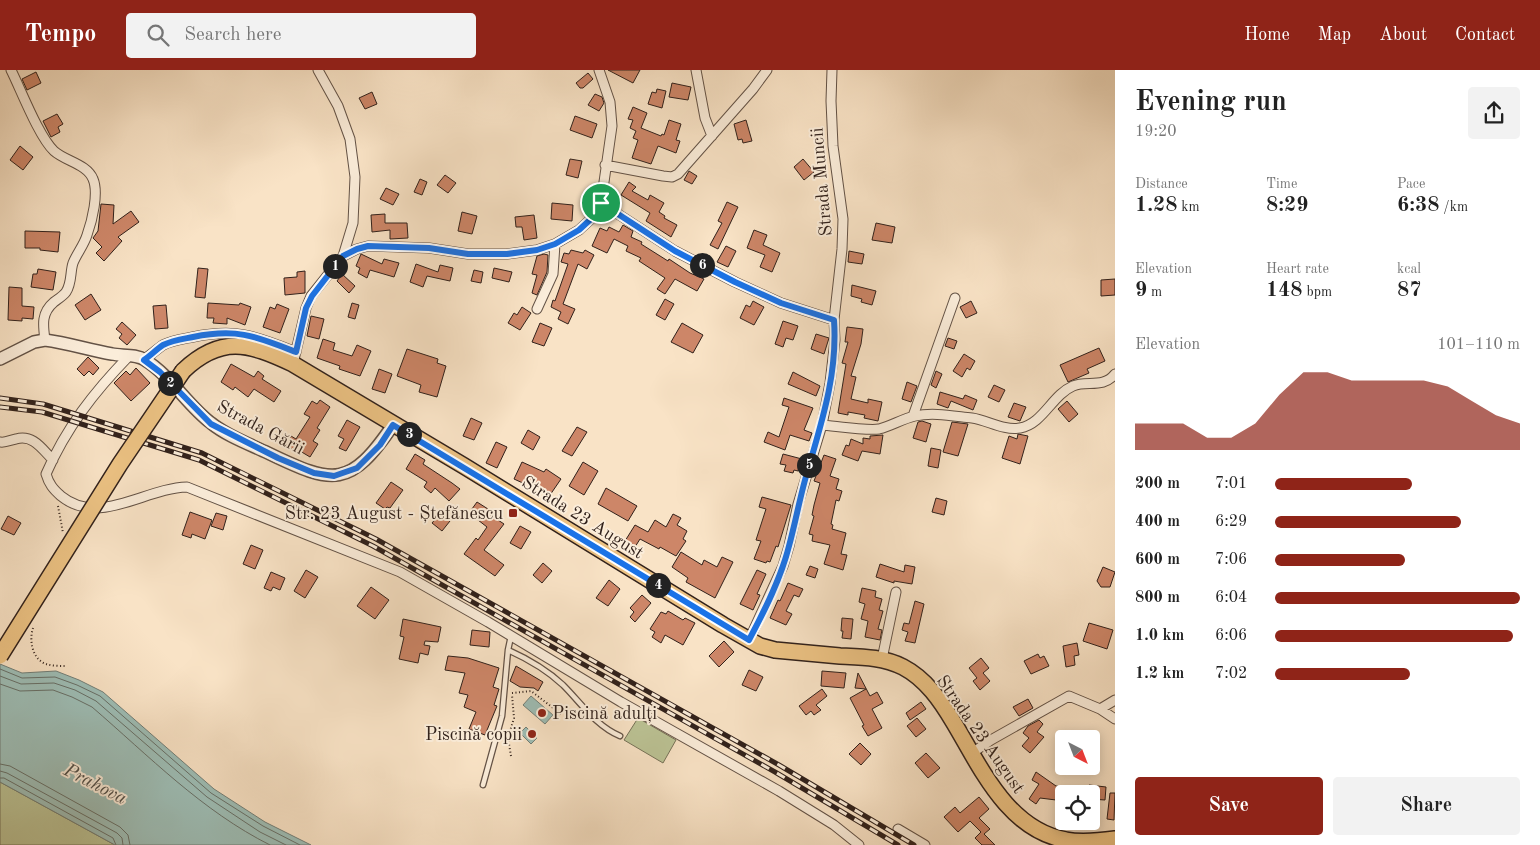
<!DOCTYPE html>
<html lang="en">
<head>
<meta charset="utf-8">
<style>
  body { margin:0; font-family:"Old Standard TT",serif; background:#f2f2f2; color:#222; height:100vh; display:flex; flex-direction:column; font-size:19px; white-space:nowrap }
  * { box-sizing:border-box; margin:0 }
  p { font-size:16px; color:#767676 }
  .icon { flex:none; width:28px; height:28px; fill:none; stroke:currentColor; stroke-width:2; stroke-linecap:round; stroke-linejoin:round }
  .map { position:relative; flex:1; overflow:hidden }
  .panel { display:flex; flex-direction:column; background:#fff; width:425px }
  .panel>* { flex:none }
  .needle { width:32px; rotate:138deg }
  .buttons { position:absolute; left:1055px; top:660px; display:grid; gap:10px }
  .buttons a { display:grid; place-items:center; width:45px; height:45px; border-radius:5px; background:#fff; box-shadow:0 2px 12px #0003; font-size:25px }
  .pin { position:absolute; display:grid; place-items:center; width:42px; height:42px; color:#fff; margin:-21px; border:2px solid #fff; border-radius:50%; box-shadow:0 1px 5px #0007 }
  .km { position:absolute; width:25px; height:25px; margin:-12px; border-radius:50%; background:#222; color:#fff; font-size:14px; line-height:25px; text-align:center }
  .round { display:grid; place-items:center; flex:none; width:52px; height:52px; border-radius:5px; background:#f2f2f2 }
  .head { display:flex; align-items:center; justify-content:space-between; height:85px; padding:0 20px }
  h1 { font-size:28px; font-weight:700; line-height:38px }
  .metrics { display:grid; grid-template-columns:repeat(3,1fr); gap:8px; height:85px; padding:5px 20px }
  .metrics div { display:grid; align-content:center }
  .metrics b { font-size:21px; font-weight:700 }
  .metrics small { font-size:14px; font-weight:400 }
  .metrics p { font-size:14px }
  .chart { height:140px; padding:10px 20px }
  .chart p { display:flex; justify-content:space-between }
  .chart svg { width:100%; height:90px; margin-top:5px; fill:#8f2418; opacity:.7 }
  .action { display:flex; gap:10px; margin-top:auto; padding:10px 20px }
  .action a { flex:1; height:58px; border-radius:5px; background:#8f2418; color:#fff; font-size:20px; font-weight:700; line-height:58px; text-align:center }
  .action a+a { background:#f2f2f2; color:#222 }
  ul { padding:0 20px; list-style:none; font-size:16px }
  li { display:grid; grid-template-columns:80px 60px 1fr; align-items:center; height:38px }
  li i { height:12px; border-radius:6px; background:#8f2418 }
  header { display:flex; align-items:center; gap:30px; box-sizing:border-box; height:70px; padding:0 25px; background:#8f2418; color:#fff }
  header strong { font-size:24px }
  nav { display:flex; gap:28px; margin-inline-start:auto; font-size:18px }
  .search { width:350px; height:45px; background:#f2f2f2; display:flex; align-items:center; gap:12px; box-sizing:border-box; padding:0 18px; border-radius:5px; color:#767676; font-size:19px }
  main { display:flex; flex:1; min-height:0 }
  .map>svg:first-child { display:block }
</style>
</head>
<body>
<header>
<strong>Tempo</strong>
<div class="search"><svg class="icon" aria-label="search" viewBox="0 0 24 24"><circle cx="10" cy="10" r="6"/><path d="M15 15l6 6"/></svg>Search here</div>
<nav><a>Home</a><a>Map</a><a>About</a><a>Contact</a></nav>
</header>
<main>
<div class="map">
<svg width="1115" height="775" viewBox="0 0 1115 775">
  <rect width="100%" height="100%" fill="#f9e3c6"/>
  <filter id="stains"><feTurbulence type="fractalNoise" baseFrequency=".004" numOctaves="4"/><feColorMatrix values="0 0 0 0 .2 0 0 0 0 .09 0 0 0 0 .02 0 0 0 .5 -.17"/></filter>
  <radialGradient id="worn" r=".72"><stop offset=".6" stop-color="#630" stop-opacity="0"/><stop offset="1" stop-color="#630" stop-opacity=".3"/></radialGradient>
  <path fill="#bcc496" stroke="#767258" d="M638,648L676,670L663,693L624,670Z
    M0,712L115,775H0Z"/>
  <path fill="#9ebeb6" stroke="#727f78" d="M0,594L22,603L56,601L79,610L103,622L214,719L265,752L311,775H115L0,712Z
    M531,626L553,645L545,654L523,635Z
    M526,657L537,668L531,674L520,663Z"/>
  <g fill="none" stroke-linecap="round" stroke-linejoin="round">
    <path stroke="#687068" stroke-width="1" d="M0,599L22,608L55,607L77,615L100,626L211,723L263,756L300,775
      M0,606L21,614L54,613L75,620L96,631L207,727L260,762L286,775
      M0,614L20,621L53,620L72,627L92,637C149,686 202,741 270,775
      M0,694L10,696L120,757L128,765L130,775
      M0,701L7,703L117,763L122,768L123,775
      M0,708H4L113,768L116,775"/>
  </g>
  <path fill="#cd8668" stroke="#31211b" d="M608,0H640L633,13Z
    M36,2L41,13L27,20L22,9Z
    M588,3L593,9L583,18H580L576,13Z
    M672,13L691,17L688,30L669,27Z
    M657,19L666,21L662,38L648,34L652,22L656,23Z
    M372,22L377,34L365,39L359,28Z
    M595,24L602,27L604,33L599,41L588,35Z
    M633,37L647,43L641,58L661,66L662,64L664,65L669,50L681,54L676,70L680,71L676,83L658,76L651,94L632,88L638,70L633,68L636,61L630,58L633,50L628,49Z
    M57,44L63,54L58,57L60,62L51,67L43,51Z
    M575,46L597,54L592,68L570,60Z
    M746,50L752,71L743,73L742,69L738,70L734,54Z
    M20,76L33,87L23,100L10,90Z
    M570,89L582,91L578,108L566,105Z
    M803,89L814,102L804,110L794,97Z
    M689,101L697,106L692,114L684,110Z
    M445,105L456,113L448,123L437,115Z
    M420,109L427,112L422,125L414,122Z
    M629,112L636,117L632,121L648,130L650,125L664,133L659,142L665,146L664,148L677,155L671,167L646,151L650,143L621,125Z
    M386,118L399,124L393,135L380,129Z
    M727,132L738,137L718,179L710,175L722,153L718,151Z
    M552,133L573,135L572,151L551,149Z
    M101,134L114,135L113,154L131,141L139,152L118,167L122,171L104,191L96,183L102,177L93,168L98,161Z
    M462,142L477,146L472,164L458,161Z
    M385,144V153H407L408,168L390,169V160L372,162L371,145Z
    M534,145L537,168L524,170L522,157H516L515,147Z
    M876,153L895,157L892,173L872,170Z
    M623,155L633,161L631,167L642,172L641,174L668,191L669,189L690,203L704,209L697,221L675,209L665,224L657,219L665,208L639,191L641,188L626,181L628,176L614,169L607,183L592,176L600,158L607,161L609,157L619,162Z
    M754,160L767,165L763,175L780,183L772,202L760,197L765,185L747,178Z
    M25,161L60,162L58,182L40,180V178H25Z
    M726,176L736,181L728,197L717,192Z
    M571,180L583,183L585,180L594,185L587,199L578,194L563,234L575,239L568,254L558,249L561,242L551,237L553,230L555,231L568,194L561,192L564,183L569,184Z
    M849,181L864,184L862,194L848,192Z
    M361,184L382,194L384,189L399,193L394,207L370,200L367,208L358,203L360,198L356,196Z
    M544,184L548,185L547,202L537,225L532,223L537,205L532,204L537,186Z
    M416,194L438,202L440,195L453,198L450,211L427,206L423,217L410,212Z
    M198,198L208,199L205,228L195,227Z
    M494,198L512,202L509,212L492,208Z
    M38,199L56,202L53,220L31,217L33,204H37Z
    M474,200L483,202L481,213L471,211Z
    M305,201V223L285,225L284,208L297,207V202Z
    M342,204L355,216L349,223L337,211Z
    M1115,209V225L1101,226V210Z
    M852,215L876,221L872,235L861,232L862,229L851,226Z
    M9,217L22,218V236L34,237L33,249L22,248V251L8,250Z
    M91,224L101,240L85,250L75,235Z
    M665,229L674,234L665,250L656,245Z
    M753,231L764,237L754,255L740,248L746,235L750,237Z
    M971,231L977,243L966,248L960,237Z
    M208,233L239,235L240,233L251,237L245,255L227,248V254L213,253L214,248H207Z
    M352,233L359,235L355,249L348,247Z
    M277,234L289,239L280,263L263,257L270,237L275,239Z
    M166,235L168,258L155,259L153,236Z
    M522,237L531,243L520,260L508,253L514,243L517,245Z
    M311,246L324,249L319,269L307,266Z
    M783,251L798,256L793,270L786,268L783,277L775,274Z
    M122,252L136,265L127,275L119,268L122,264L116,259Z
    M540,253L552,258L544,276L532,272Z
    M682,253L703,265L693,283L671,272Z
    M847,257L863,259L861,274L851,306L856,307L851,329L868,333V329L882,332L878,351L864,348L865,345L848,342V345L838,343L846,294L842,293L848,272H845Z
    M816,264L829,268L824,284L811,279Z
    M948,268L957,271L954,279L945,276Z
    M323,269L335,273L333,280L352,286L357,275L371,281L360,306L339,299L340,296L317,288Z
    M1099,278L1105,291L1087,299L1089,303L1068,312L1060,295Z
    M407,279L438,289L437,293L446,296L437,327L419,322L421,315L397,306Z
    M964,284L975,291L970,300L967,298L962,307L953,301Z
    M88,287L99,298L93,305L89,301L84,306L77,299Z
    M231,294L254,307L258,301L264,306L262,309L281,321L274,332L254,319L248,327L235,317L233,320L221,312Z
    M136,298L150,313L131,331L114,313L126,301L130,305Z
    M379,299L392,304L385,323L372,319Z
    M936,301L942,304L936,318L931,315Z
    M793,302L820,316L816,326L788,314Z
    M907,312L917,316L911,332L902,329Z
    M994,315L1005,320L999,332L988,327Z
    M940,322L963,329L965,325L977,330L973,340L951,331L948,338L937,334Z
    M784,328L813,338L804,360L812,363L809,371L790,365L785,380L764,372L768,362L779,367L789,337L782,335Z
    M320,330L330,337L317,358L320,360L313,371L318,374L310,387L300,381L299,383L285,375L291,366L296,369L310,347L304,344L312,331L317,334Z
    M1067,331L1078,344L1069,352L1058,339Z
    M1014,333L1026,337L1020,351L1008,347Z
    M471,348L482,353L474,370L463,366Z
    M347,350L360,357L346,381L339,378L344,369L338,366Z
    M922,351L931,354L926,372L913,368L918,352Z
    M952,352L968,354L958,386L943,382Z
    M577,357L587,362L572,386L562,381Z
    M528,360L540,367L533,380L521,373Z
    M1018,364L1028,366L1020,394L1002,388L1009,366L1017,369Z
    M883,365L880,384L862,381L858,391L842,385L846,375L849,376L851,369L863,374V368L870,369V366Z
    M496,372L507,377L497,398L486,393Z
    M931,378L941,380L938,398L928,396Z
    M415,384L425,390L423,394L452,413L460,419L449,431L435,418L431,423L424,417L427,412L406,399Z
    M783,384L802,389L798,401L794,400L793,403L784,401L786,395L780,394Z
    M824,385L836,389L830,406L839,409L836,419L842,421L839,431L836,430L831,454L833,455L832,459L846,463L841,484L847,485L843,500L824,494L830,475L812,471L813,465L809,464L814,446L812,445L814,435L820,413L814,411Z
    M522,392L544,402L546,399L561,409L550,425L527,410L525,414L514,409Z
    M583,392L598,401L584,425L569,416Z
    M391,412L403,420L390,438L387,437L385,439L376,433Z
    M606,418L637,436L628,451L598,434Z
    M762,427L791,435L778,477L776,476L770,492L767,491L766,493L754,489L761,471L756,470L766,439L759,437Z
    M936,428L947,431L944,445L932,442Z
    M477,432L488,439L486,442L504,454L484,480L504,495L495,506L464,484L476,468L478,470L487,457L469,443Z
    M443,440L449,445L446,448L450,451L442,461L432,453Z
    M190,442L212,450L205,469L192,464L191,468L182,465Z
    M216,443L227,446L223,460L211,456Z
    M673,444L681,448L677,455L687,461L683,469L686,471L676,486L660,477L659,479L640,469L635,477L625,471L635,455L648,462L655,450L666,457Z
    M8,446L21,453L14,465L1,459Z
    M520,456L531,462L521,479L510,473Z
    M251,475L263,480L255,499L243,494Z
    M681,482L702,495L704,490L717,497L722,487L733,492L715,528L686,512L688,508L672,497Z
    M543,493L552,501L542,513L533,505Z
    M880,494L904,502L905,495L915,497L912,514L894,511V513L876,507Z
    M810,496L818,499L815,508L806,505Z
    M1103,497L1115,502L1110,517H1101L1097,511Z
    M306,500L318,507L305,528L294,521Z
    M757,500L766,504L757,524L760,525L753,540L740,534Z
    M271,502L285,508L280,520L273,517L271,521L264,518Z
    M609,510L620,519L608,536L596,528Z
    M788,513L803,519L799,527L794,525L786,541L792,544L786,555L770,548L778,530L780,531Z
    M371,517L389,530L375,549L357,536Z
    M862,518L876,521L875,527L882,529L879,540L883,541L878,559L882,560L880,570L865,567L868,551L861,549L865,534L859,532Z
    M642,525L651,533L635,552L630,547L634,542L630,538Z
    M915,531L924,534L915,573L905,571L908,562L902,560L904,553L909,554Z
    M668,541L683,550L685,548L695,553L683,575L665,565L661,573L652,567L655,562L650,559L661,542L666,544Z
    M842,548L853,549L851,569L842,568L843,561H841Z
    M403,549L441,557L438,572L425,571L424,575L430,576L428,585L420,583L418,593L399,589L404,567L400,566Z
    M1089,553L1113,560L1107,579L1083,571Z
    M472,560L490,562L489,577L470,575Z
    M724,571L734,582L719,597L709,586Z
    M1077,573L1079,585L1074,586L1075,595L1066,597L1063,576Z
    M1038,584L1040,588L1044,586L1049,596L1031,604L1024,591Z
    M448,586L468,588L499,598L493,617L499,619L494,635L497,636L485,665L469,659L476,642L464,637L468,625L459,623L465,603L445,600Z
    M981,588L989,598L983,603L990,611L980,620L973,611L977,608L969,598Z
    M516,596L543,612L538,621L534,618L520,617L510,611Z
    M749,600L763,607L756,621L742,615Z
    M822,601L846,603L844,618L821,616Z
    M858,603L870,626L877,622L883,633L872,639L882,658L868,666L862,656L864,655L850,628L866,619L855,618Z
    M822,619L827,626L816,635L821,640L814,645L811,641L806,645L799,636Z
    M1028,629L1033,638L1019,646L1013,637Z
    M921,632L926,639L910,650L906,643Z
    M917,648L926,659L916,667L907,656Z
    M1039,650L1043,654L1037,662L1044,667L1030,683L1022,676L1029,668L1023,663L1028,656Z
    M860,673L871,684L861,695L849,684Z
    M926,683L940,698L928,708L915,693Z
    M1036,702L1056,716L1083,719L1082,724H1064V731L1040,728L1036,734L1029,729L1039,714L1032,710Z
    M1089,715L1106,717L1105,730L1091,729V724H1089Z
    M1110,723H1115L1114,750L1107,749Z
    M979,727L989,739L979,748L990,759L984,764L995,775H982L975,768L981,762L970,751L958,762L944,747L955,737L960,743Z"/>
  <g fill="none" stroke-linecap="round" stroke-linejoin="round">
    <g stroke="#635246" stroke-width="7">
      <path id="service" d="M511,566L508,580C528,589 547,600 563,615C581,633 596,656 620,666
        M483,715L502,646L508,580"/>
    </g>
    <g stroke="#635246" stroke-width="11">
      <path id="minor" d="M11,0C21,20 39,67 54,81C65,91 87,94 93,109C99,123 92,151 87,165C84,175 77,183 73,193C70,202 72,213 66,222C63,226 58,229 54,232C41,243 43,255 45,270
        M318,0L338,36L350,69L355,107L353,153L343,186
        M696,0L705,48L712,66
        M605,95L663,106L672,107L678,104L753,19L767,0
        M601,133L675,181L735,212L781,233L834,250
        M537,239L553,204L555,174
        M129,286C94,322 66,358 46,404C49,414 53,419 61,426C99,457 145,418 187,417L400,502L488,552L621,632L779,721L834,755L859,775
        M144,289C151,285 157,279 163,275C173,270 183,269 193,267C237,258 255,266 296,282
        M293,294L306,238L311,226L343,186L357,179L368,176L429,178L468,184H507L537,180L555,174L579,160L592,148L601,133L612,56L610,32L599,0
        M913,346L955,228
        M822,355C835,356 868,361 879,359C891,356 902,349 915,346C933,342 953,346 972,348C987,350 1004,361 1020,358C1043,354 1052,325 1073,316C1087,310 1103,319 1115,304
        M0,372C6,373 10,370 16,369C33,364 42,379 53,390
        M749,570L783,496L789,476L798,434L822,355L830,313L835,270L834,250L842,179L843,149L833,76L831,31L832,0
        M882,589L896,522
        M1100,639L1115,630
        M972,683L991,670L1069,626L1100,639L1115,649
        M898,759L925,775"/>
    </g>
    <g stroke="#635246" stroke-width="14">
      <path id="tertiary" d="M0,289L34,272L45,270C68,273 89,280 112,284C122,286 136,284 145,290C171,306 187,335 211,353C227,366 249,374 268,383C334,415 350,418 393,355"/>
    </g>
    <g stroke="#31211b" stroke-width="18">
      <path id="primary" d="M183,301C221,265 249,273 293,294L464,396L723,555L760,576L775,580C797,582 818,584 840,586C862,587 883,587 903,597C926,609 941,631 954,653C981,698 1008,760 1066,770C1081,773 1100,771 1115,769"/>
    </g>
    <path stroke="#31211b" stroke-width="2" stroke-dasharray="1 2.5" stroke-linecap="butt" d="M58,436L63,463
      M33,558C29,570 32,589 46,594C52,596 60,596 66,596
      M512,623L531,621L561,644
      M511,686L508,668L514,648L512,625"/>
    <use href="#service" stroke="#fbedda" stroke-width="4.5"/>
    <use href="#minor" stroke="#fbedda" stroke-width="9"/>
    <use href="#tertiary" stroke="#fbedda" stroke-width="11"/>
    <use href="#primary" stroke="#ecc283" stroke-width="15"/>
    <g stroke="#31211b" stroke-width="5">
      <path id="rail" d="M0,328L43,334L202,383L376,469L779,695L914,775
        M0,337L42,342L199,390L373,476L775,702L898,775"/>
    </g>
    <use href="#rail" stroke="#fbedda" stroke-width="3" stroke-dasharray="9" stroke-linecap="butt"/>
    <g stroke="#31211b" stroke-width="18" stroke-linecap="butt">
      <path id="primary-bridge" d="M0,586L120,394L183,301"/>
    </g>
    <use href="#primary-bridge" stroke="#ecc283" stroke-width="15"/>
  </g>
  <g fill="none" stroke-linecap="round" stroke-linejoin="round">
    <g stroke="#fff" stroke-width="10">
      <path id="route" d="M601,133L675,181L735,212L781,233L834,250C838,306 820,357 805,410C799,432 795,454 789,476C781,508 765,540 749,570L393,355L380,375L357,398L334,406L314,403L278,388L211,354L160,302L144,290C151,285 157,279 163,275C173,270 183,269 193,267C237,258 255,266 296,282L306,238L312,226L343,186L357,179L368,176L429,178L468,184H507L537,180L555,174L579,160L592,148Z"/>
    </g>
    <use href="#route" stroke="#1a73e8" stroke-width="6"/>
  </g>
  <g fill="#8f2418" stroke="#fbedda" stroke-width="2">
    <rect x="508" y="438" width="10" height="10" rx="2.5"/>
    <circle cx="542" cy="643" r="5"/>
    <circle cx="532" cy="664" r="5"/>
  </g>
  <g text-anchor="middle" stroke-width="4" stroke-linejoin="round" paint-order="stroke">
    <g font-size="18" fill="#31211b" stroke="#fbedda">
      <text transform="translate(821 112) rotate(-95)" y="6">Strada Muncii</text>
      <text transform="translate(261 357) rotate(28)" y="6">Strada Gării</text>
      <text transform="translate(583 447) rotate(32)" y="6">Strada 23 August</text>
      <text transform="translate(981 664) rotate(55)" y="6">Strada 23 August</text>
    </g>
    <g font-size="18" fill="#31211b" stroke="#fbedda" text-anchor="end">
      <text x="503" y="449">Str. 23 August - Ștefănescu</text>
      <text x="552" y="649" text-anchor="start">Piscină adulți</text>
      <text x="522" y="670">Piscină copii</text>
    </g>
    <g font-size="19" font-style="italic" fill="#52504a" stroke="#fbedda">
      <text transform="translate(96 713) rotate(27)" y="7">Prahova</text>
    </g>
  </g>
  <rect width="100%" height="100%" filter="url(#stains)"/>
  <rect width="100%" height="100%" fill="url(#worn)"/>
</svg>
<div class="buttons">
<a><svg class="needle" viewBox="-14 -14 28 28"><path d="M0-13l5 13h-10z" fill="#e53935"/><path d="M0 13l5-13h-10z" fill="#767676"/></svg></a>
<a><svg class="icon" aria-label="locate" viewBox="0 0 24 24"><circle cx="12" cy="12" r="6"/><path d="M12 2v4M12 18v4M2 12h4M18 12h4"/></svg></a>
</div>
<div class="pin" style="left:601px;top:133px;background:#1e9e55"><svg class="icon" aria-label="arrive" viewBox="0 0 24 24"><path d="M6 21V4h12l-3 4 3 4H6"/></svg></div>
<b class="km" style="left:335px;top:196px">1</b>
<b class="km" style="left:170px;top:313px">2</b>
<b class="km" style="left:409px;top:364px">3</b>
<b class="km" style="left:658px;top:515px">4</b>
<b class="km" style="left:809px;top:395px">5</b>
<b class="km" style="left:702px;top:195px">6</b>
</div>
<section class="panel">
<div class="head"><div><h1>Evening run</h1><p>19:20</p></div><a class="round"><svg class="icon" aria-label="share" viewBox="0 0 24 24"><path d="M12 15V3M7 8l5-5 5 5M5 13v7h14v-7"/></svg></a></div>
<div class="metrics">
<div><p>Distance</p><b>1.28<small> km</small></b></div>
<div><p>Time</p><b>8:29</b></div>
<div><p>Pace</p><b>6:38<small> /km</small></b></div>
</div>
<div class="metrics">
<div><p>Elevation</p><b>9<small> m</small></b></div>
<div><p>Heart rate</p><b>148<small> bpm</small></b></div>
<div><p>kcal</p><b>87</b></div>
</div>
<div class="chart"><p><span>Elevation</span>101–110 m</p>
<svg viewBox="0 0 160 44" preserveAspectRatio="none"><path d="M0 44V31L10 31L20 31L30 38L40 38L50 31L60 17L70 6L80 6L90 10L100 10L110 10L120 10L130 13L140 20L150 27L160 31V44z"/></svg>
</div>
<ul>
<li><b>200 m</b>7:01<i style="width:56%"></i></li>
<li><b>400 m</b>6:29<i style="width:76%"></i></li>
<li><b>600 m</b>7:06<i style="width:53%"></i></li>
<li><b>800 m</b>6:04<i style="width:100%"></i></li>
<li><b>1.0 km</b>6:06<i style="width:97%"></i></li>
<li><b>1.2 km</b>7:02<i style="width:55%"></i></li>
</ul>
<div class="action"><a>Save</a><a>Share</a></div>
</section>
</main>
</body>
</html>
